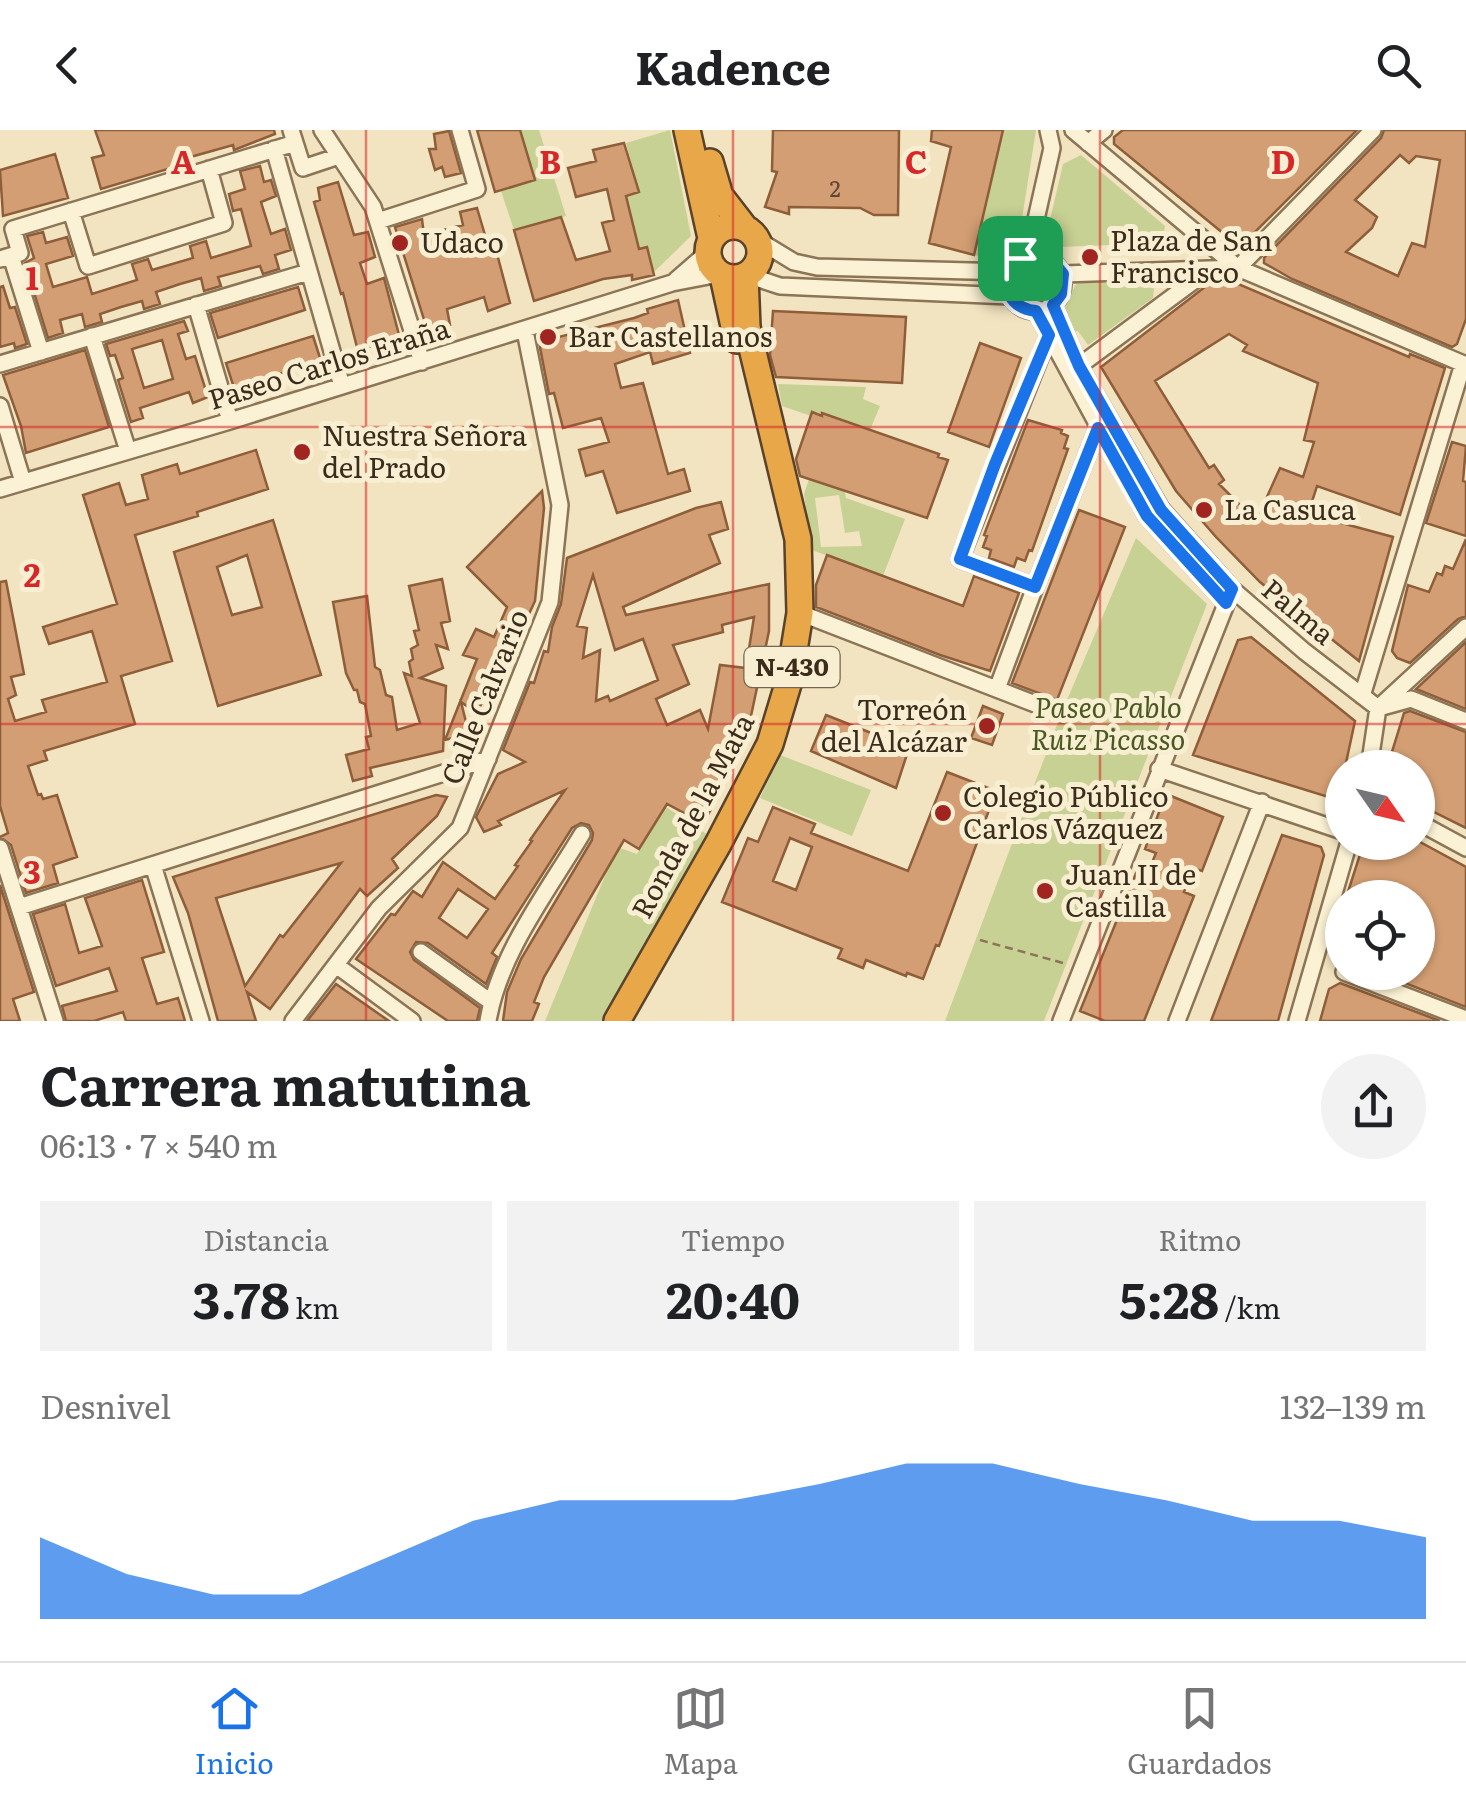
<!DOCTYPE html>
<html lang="es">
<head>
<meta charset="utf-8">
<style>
  body { margin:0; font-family:Literata,serif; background:#f2f2f2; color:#202124; height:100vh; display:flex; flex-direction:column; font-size:38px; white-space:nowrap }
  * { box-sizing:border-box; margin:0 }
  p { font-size:32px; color:#757577 }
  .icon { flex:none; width:55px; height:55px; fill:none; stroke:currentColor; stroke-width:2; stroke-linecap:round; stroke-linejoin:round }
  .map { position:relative; height:891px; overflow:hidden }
  .panel { display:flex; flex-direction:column; background:#fff; flex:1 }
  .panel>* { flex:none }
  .needle { width:65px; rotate:124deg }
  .controls { position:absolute; left:1325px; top:620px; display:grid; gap:20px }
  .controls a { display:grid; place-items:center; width:110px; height:110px; border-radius:50%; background:#fff; box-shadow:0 2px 8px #0004; font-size:50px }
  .pin { position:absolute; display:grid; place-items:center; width:85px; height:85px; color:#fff; margin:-42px; border-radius:20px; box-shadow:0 5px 15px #0006 }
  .round { display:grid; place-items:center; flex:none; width:105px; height:105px; border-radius:52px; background:#f2f2f2 }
  .headline { display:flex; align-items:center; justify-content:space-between; height:170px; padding:0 40px }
  h1 { font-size:55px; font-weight:700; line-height:75px }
  .figures { display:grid; grid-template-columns:repeat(3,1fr); gap:15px; height:170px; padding:10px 40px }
  .figures div { display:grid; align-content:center; border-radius:0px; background:#f2f2f2; text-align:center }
  .figures b { font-size:50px; font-weight:700 }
  .figures small { font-size:28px; font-weight:400 }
  .figures p { font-size:28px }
  .chart { height:280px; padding:20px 40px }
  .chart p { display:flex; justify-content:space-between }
  .chart svg { width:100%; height:180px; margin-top:10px; fill:#1a73e8; opacity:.7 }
  header { display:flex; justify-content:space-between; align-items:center; height:130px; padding:0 40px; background:#fff; font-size:45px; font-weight:700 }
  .dock { display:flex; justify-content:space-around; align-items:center; height:140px; border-top:2px solid #e0e0e0; background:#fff; font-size:28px; color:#757577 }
  .dock a { display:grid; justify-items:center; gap:5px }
  .dock .on { color:#1a73e8 }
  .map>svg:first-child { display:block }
</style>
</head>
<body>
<header><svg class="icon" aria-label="back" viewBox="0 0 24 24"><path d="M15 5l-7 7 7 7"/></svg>Kadence<svg class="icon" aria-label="search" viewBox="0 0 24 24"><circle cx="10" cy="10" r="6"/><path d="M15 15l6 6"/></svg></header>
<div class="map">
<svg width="1466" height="891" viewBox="0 0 1466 891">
  <rect width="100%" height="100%" fill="#f2e4c0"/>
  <path fill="#c7d193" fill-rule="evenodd" d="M520,0H539L566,86L514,100L501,61L534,50Z
    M670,0L691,106L653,143L647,117L630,120L636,108L631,84L625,86L620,67L639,62L626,13Z
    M1003,0H1036L1018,114L998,130L974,125Z
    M1081,25L1165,96L1162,113L1061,117L1047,103L1063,34Z
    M1103,150L1104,153L1145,152L1154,159L1153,168L1088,215L1078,201L1073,202L1063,181L1077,152Z
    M778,254L866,257L863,269L880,276L870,300L812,283L811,286L782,276Z
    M809,349L844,359L846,368L905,389L883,446L812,420L804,364ZM839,365L845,403L859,401L862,416L821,417L815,368Z
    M1136,408L1207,474L1044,891H945L1061,584Z
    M780,625L871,660L852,706L760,668Z
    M666,677L708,705L606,891H545L617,717L637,724Z"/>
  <path fill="#d39e73" stroke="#8e5e3a" stroke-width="2.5" fill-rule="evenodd" d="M95,0H274L275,4L234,20L233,15L187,28L188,33L101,59L92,28L104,25Z
    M477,0H520L535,50L495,62Z
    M773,0H899L898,85H874L860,78L789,77V84L765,77L777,42L772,41Z
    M932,0H1003L974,125L929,113L951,17L931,11Z
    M1123,0H1357L1240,117L1114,14V7Z
    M1384,0H1466V189L1457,214L1452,217L1292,149L1264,133V128L1381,8ZM1400,25L1409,33L1416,26L1440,30L1425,117L1412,113L1398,146L1346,122L1372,98L1377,87L1355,70Z
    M449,1L461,43L445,47L442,37L435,40L429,19H436L434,4Z
    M624,13L639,62L626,66L639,119L647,117L654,145L632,150V145L603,149L534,171L514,100L561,87L576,130L610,121L602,93L614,90L607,59L576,67L568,38L596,31L593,20Z
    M55,24L68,68L3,86L0,40Z
    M260,36L264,52L271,50L276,66L261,72L271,104L285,99L291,120L275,125L279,139L263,144L260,136L218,147L221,156L204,161L201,148L180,154L156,162L160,174L144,179L142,171L121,177L100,184L102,192L85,197L82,184L60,190L63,203L48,208L25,133L34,128L27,106L43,102L46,113L67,107L73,126L46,134L53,157L87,147L92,164L137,150L132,134L148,129L152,140L193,128L190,116L206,111L211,128L251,116L241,79L233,81L229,64L245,59L240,41Z
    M338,52L354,105L368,102L375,127L360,133L367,154L384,148L399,205L358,221L343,163L341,164L314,72L320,70L318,58Z
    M477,78L490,122L496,120L510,173L488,181L484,167L447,179L450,195L427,199L395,97L422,89L424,105L463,95L460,82Z
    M1214,150H1229L1409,227L1410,224L1445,238L1400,385L1317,356L1308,384L1393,407L1359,531L1260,452L1216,407L1176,361L1101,237ZM1229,204L1247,215L1243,221L1318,253L1304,310L1314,312L1303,347L1280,338L1256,391L1219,354L1224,350L1214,335L1209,338L1155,251Z
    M3,156L10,178L15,177L27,214L15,218L14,213L0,217V157Z
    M298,157L305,180L218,208L210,183Z
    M678,170L690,223L653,234L650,222L615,234L621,258L643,253L668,344L684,339L690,361L617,383L603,341L586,346L579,320L609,312L601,288L563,298L554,263L549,264L538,207L553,202L559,207L634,188L648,183L647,179Z
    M773,181L906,187L902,253L776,247L770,225Z
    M184,191L188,201L178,204L186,229L195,226L208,267L193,273L189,262L140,278L143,288L131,292L118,250L123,248L115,225L110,226L106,214ZM162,210L173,249L144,258L132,219Z
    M313,206L321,231L234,258L226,233Z
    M980,213L1021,228L989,317L948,302Z
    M85,220L109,297L26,323L21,296L3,245Z
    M812,282L822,286V283L939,324L938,327L948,330L927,388L800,346L796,329Z
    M1028,290L1062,300L1061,303L1068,306L1064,318L1068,319L1032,421L1029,420L1025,431L1017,428L1014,437L989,428L991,420L983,417L987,406L984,405Z
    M1452,312L1466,316L1463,351L1466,352V406L1426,393Z
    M256,320L268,359L197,382L198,386L135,405L172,531L121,546L135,594L44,621L47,630L28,636L38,665L41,664L43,669L57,665L77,727L53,735L58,753L26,763L11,715L0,707L8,703L0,676V452L6,451L24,544L11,547L16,565L8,569L15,591L46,582L42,570L107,552L92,501L49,514L43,497L117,474L83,365L119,353L126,375L148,369L142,345L177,334L180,344Z
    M542,361L544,378L535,471L512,521L500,516L491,536L498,540L477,583L461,572L469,604L445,610L477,529L463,525L476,499L494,507L507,477L467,437Z
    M721,372L728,399L709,405L720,433L623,477L626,485L769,454V501L751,586L716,671L703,693L667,674L639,719L624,710L544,847L534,872L539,874L532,891H503L507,862L521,829L592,710L593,703L589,695L581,693L572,698L492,823L497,827L486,854L428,813L416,812L410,822L414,830L480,878L477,891H448L356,829L391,784L395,785L413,761L422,767L443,732L495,769L518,736L515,735L532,711L530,710L565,660L498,691L501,695L484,702L476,687L498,644L525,632L503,620L530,552L534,553L544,521L548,522L552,497L561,474L567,428L696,378ZM593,445L615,520L643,509L658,550L610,571L608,566L596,571L600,520L583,528L587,498L577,496ZM754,487L746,538L720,535L708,599L700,580L667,595L656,569L689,554L673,515L723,502L722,495ZM458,759L488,779L467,808L439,788Z
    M1079,380L1125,397L1057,570L1012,553Z
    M273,390L321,545L218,576L174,422ZM247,425L262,477L232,485L217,437Z
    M1466,409V486L1458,489L1410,533L1397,528L1392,521L1408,455L1429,462L1437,443L1442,445L1445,436L1453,439Z
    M827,425L963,476L974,446L1019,463L990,541L940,525L816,477V455Z
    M442,449L450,491L441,493L448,519L436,515L443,538L420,548L446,556L443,621L370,638L372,646L353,651L346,625L369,619L366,607L371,606L365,574L360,572L357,560H354L346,543L333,472L367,466L375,537L380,540L386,565L392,567L397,600L420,593L404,543L412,546L409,532L413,529L411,519L418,515L414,501L419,500L409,456Z
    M1251,507L1355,591L1338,670L1193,625L1238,510Z
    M1466,512V579L1416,559Z
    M983,576L1003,584L992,615L971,608Z
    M1410,581L1466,602V698L1418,674V638H1387L1404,583Z
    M826,585L909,618L896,658L811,621Z
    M947,642L996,661L939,816L936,815L923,849L907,843L906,846L866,830L863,838L838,828L842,819L722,772L748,708L758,712L773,677L815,694L811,703L908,741ZM790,708L812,717L796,760L773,751Z
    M1166,664L1223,687L1202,741L1193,738L1184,762L1194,766L1144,891H1105L1080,881L1136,743L1146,747L1156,723L1145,719Z
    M436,665L447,667L437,686L392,729L398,738L367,766L360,759L270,879L247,862L256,891H218L188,783L173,747ZM341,733L283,807L280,805L245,856L216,768Z
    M1282,705L1321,717L1324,725L1278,891H1211Z
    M1364,712H1420L1466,737V877L1377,842H1418V768H1346Z
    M142,750L164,822L142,828L157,874L178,868L185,891H126L123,882L94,891H66L62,876L117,861L109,838L56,856L33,784L65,774L79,823L102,816L85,768Z
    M0,755L34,862L13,869L20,891H0Z
    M1340,853L1440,891H1320L1329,859Z
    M336,854L389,891H307Z"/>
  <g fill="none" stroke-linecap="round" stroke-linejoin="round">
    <g stroke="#8c7557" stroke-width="20">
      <path id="minor" d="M291,0L303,38L339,26
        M322,0L373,77L422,232
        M1073,0L1238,138L1466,235
        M1088,13L1104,0
        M274,19L342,256
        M71,81L88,136L224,93L209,39
        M378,91L477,59L460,0
        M758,110L794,132L817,137L1009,142
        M1007 153a28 28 0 1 1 56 0a28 28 0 1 1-56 0Z
        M1028,125L1052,18L1048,0
        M11,126L41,222
        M0,129L20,123L13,99L295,13
        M1238,138L1373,0
        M1063,144L1238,138
        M747,145L780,156L1010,166
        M676,150L707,123
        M196,175L230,291
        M1053,175L1079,236L1161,379L1232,459L1304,521L1378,578L1369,638
        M1036,181L1147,386L1226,473
        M92,206L128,321
        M0,234L308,142
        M1079,236L1210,139
        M0,276L23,352
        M0,359L230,291L672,153L719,144
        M1035,457L1098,298
        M800,483L1061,584
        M997,559L1035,457L960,429L1049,205
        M1362,566L1463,234
        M1382,577L1411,569L1466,591
        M1378,578L1466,497
        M1159,639L1342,701
        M1418,692L1466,718
        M0,718L55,891
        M153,735L201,891
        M19,777L488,629
        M421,822L491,872
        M336,835L412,891
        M1344,842L1466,889
        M293,891L379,778L460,698L550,472L560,375L525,201
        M488,891C499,824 548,761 582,704
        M1061,891L1232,459
        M1177,891L1262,672
        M1297,891L1349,712"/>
    </g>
    <g stroke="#5a422b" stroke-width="30">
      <path id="highway" d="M687,0L711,108
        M710,32L720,66L744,97
        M708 122a26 26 0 1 1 52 0a26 26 0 1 1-52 0Z
        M723,146L737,210
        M617,891L718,714L770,614L789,551L800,483L798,409L747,197L745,146"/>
    </g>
    <path stroke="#8c7557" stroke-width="2.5" stroke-dasharray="8 5" stroke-linecap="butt" d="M980,810L1063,833"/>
    <use href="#minor" stroke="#fbf1d4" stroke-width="15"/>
    <use href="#highway" stroke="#e8a84a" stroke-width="25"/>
  </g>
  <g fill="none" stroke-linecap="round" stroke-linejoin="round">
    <g stroke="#fff" stroke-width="20">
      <path id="route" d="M1038,124L1050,128L1063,144L1061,164L1053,175L1079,236L1161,380L1232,459L1226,473L1147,386L1098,298L1035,457L960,429L995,334L1049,205L1036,181C996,177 998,128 1038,124Z"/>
    </g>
    <use href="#route" stroke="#1a73e8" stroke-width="12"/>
  </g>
  <path fill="none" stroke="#d62828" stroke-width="2.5" stroke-opacity="0.55" d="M366,0V891M733,0V891M1100,0V891M0,297H1466M0,594H1466"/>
  <g fill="#a02521" stroke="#f8eed1" stroke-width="4">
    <circle cx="400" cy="113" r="10"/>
    <circle cx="1090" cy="127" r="10"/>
    <circle cx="548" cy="207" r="10"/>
    <circle cx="302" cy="322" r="10"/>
    <circle cx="1204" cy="380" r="10"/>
    <circle cx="987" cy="596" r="10"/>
    <circle cx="943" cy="683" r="10"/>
    <circle cx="1045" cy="761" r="10"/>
  </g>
  <g text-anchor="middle" stroke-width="10" stroke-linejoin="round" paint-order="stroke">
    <g font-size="22" fill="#614832">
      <text x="835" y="67">2</text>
    </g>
    <rect fill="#f8eed1" stroke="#746652" stroke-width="2.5" x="744.5" y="517" width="95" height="40" rx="8"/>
    <g font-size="25" font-weight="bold" fill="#3b2c1c">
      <text x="792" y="546">N-430</text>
    </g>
    <g font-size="28" fill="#3b2c1c" stroke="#f8eed1" text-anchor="start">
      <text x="1110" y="121">Plaza de San<tspan x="1110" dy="32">Francisco</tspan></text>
      <text x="420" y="123">Udaco</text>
      <text x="568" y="217">Bar Castellanos</text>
      <text x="322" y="316">Nuestra Señora<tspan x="322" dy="32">del Prado</tspan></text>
      <text x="1224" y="390">La Casuca</text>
      <text x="967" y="590" text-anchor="end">Torreón<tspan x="967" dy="32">del Alcázar</tspan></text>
      <text x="963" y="677">Colegio Público<tspan x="963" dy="32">Carlos Vázquez</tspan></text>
      <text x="1065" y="755">Juan II de<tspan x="1065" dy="32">Castilla</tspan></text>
    </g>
    <g font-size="28" fill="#3b2c1c" stroke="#f8eed1">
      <text transform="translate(329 234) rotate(-17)" y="10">Paseo Carlos Eraña</text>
      <text transform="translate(1298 482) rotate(40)" y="10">Palma</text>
      <text transform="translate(485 567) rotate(-68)" y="10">Calle Calvario</text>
      <text transform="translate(693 686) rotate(-62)" y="10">Ronda de la Mata</text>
    </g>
    <g font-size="28" font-style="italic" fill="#495921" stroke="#f8eed1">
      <text x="1108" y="588">Paseo Pablo<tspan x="1108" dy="32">Ruiz Picasso</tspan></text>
    </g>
  </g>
  <g font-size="32" text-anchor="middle" font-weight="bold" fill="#d62828" stroke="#f8eed1" stroke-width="10" stroke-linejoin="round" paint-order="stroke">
    <text x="183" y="44">A</text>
    <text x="550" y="44">B</text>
    <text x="916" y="44">C</text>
    <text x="1283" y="44">D</text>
    <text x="32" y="160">1</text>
    <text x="32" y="457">2</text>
    <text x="32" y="754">3</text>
  </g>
</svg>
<div class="controls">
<a><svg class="needle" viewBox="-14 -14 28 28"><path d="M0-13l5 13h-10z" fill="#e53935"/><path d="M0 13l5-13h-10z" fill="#757577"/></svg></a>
<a><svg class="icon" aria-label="locate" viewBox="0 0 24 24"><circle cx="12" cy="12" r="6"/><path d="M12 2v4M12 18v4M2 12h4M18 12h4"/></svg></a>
</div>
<div class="pin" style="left:1020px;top:128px;background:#1e9e55"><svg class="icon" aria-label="arrive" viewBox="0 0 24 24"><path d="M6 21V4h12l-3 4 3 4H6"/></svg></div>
</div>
<section class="panel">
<div class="headline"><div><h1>Carrera matutina</h1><p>06:13 · 7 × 540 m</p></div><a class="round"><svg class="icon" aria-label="share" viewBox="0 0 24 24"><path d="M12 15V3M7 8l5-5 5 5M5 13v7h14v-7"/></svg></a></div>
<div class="figures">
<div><p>Distancia</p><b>3.78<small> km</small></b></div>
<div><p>Tiempo</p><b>20:40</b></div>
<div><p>Ritmo</p><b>5:28<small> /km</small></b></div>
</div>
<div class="chart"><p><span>Desnivel</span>132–139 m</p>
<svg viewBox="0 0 160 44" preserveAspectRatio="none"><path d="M0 44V24L10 33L20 38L30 38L40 29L50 20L60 15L70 15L80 15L90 11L100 6L110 6L120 11L130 15L140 20L150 20L160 24V44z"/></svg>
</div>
</section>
<nav class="dock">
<a class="on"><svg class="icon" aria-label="home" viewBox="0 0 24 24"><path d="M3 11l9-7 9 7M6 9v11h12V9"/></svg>Inicio</a>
<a><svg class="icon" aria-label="map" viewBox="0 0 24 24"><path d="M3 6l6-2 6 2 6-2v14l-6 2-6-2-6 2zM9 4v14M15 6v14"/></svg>Mapa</a>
<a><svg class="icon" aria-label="saved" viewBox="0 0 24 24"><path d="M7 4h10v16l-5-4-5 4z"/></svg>Guardados</a>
</nav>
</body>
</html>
